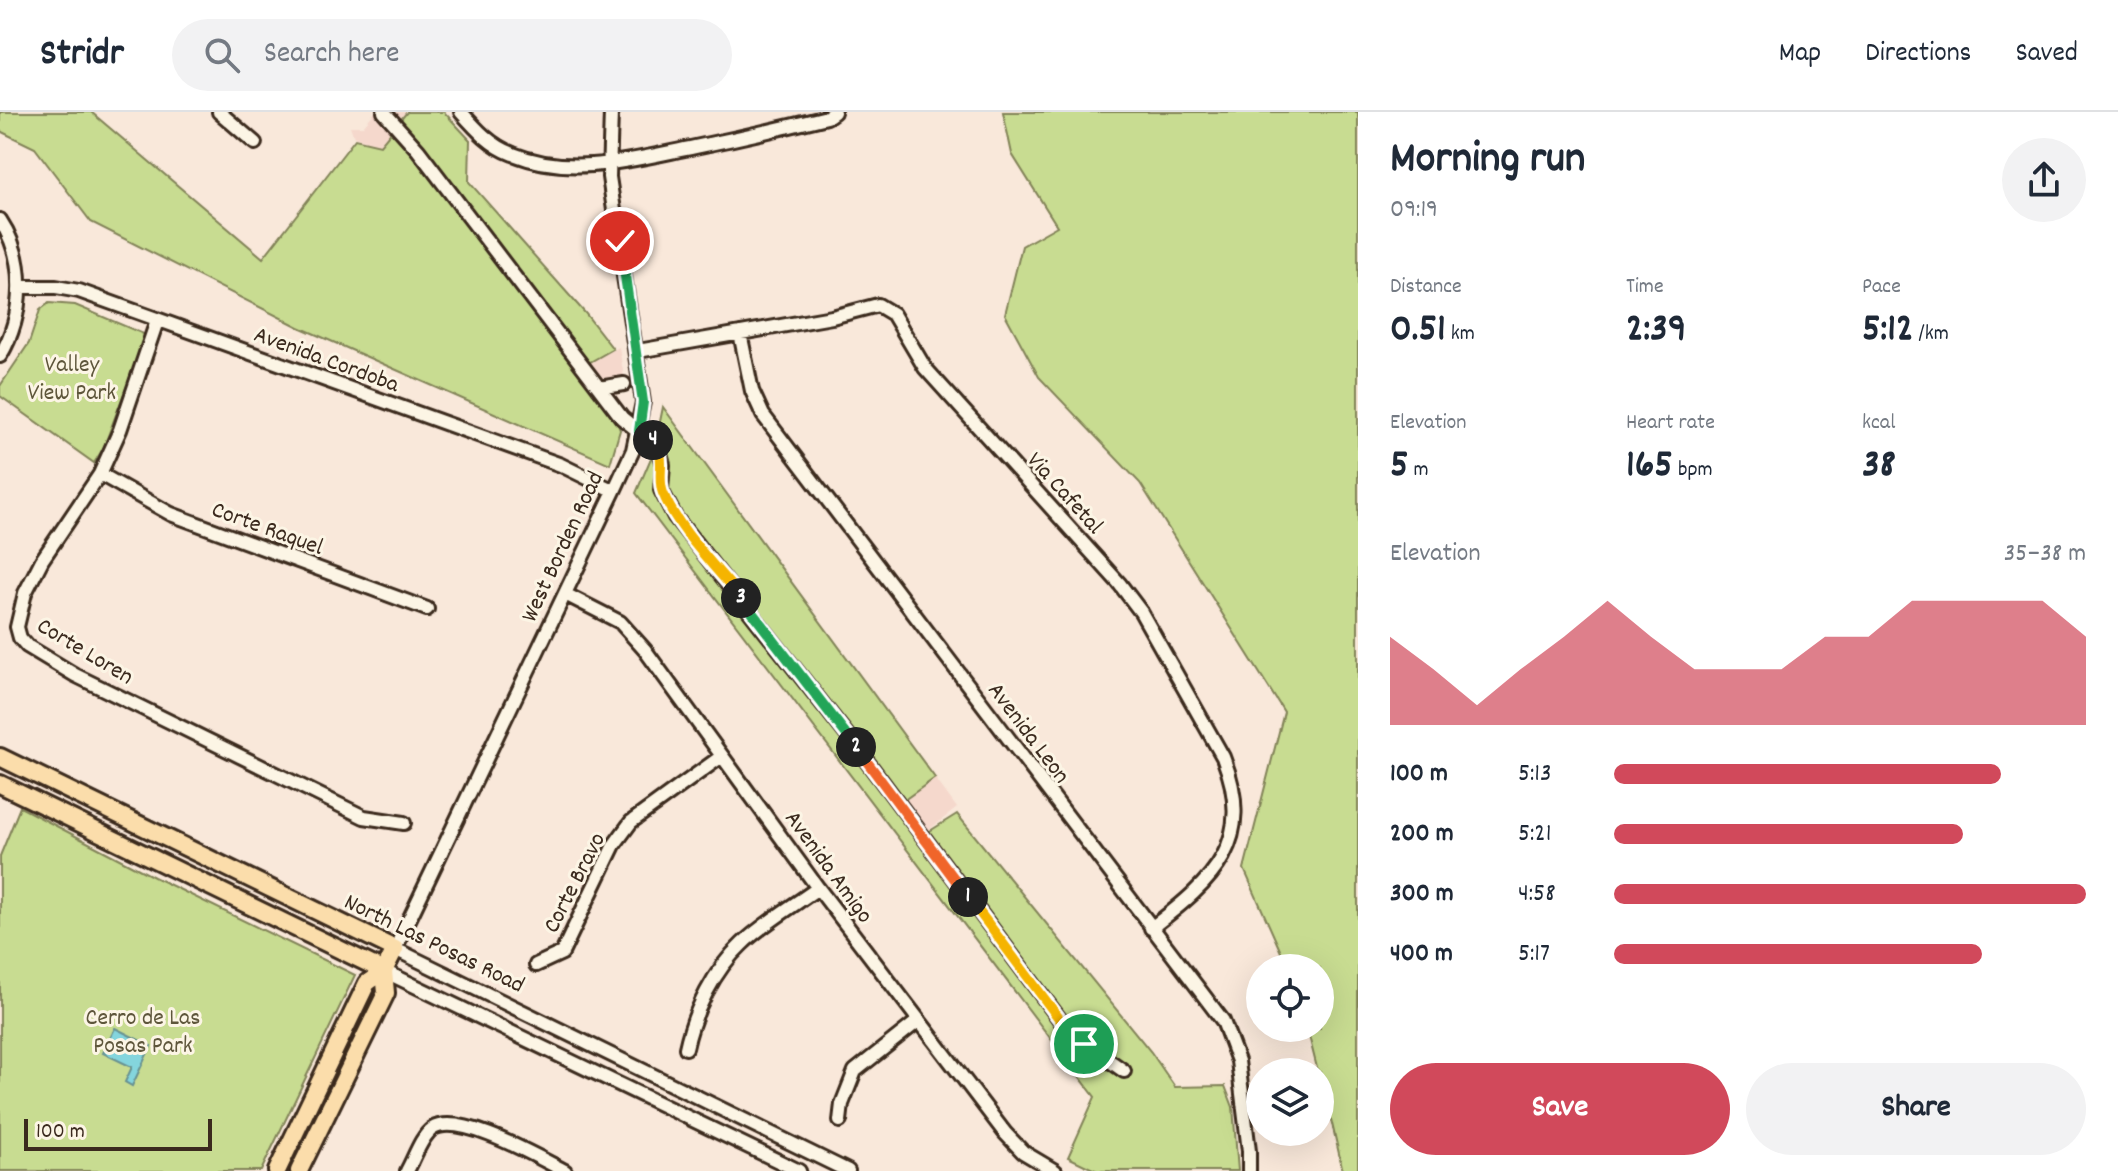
<!DOCTYPE html>
<html lang="en">
<head>
<meta charset="utf-8">
<style>
  body { margin:0; font-family:Dekko,sans-serif; background:#f2f2f3; color:#1f2937; height:100vh; display:flex; flex-direction:column; font-size:30px; white-space:nowrap }
  * { box-sizing:border-box; margin:0 }
  p { font-size:26px; color:#747a83 }
  .icon { flex:none; width:44px; height:44px; fill:none; stroke:currentColor; stroke-width:2; stroke-linecap:round; stroke-linejoin:round }
  .map { position:relative; flex:1; overflow:hidden }
  .details { display:flex; flex-direction:column; background:#fff; width:760px }
  .details>* { flex:none }
  .controls { position:absolute; left:1246px; top:842px; display:grid; gap:16px }
  .controls a { display:grid; place-items:center; width:88px; height:88px; border-radius:50%; background:#fff; box-shadow:0 8px 32px #0002; font-size:40px }
  .scale { position:absolute; left:24px; bottom:20px; width:188px; box-sizing:border-box; padding-left:8px; border:4px solid #3b2a1e; border-top:0; font-size:22px; line-height:28px; white-space:nowrap; color:#3b2a1e; -webkit-text-stroke:6px #fcf5e5; paint-order:stroke }
  .pin { position:absolute; display:grid; place-items:center; width:68px; height:68px; color:#fff; margin:-34px; border:4px solid #fff; border-radius:50%; box-shadow:0 2px 8px #0007 }
  .km { position:absolute; width:40px; height:40px; margin:-20px; border-radius:50%; background:#222; color:#fff; font-size:22px; line-height:40px; text-align:center }
  .round { display:grid; place-items:center; flex:none; width:84px; height:84px; border-radius:42px; background:#f2f2f3 }
  .headline { display:flex; align-items:center; justify-content:space-between; height:136px; padding:0 32px }
  h1 { font-size:44px; font-weight:700; line-height:60px }
  .figures { display:grid; grid-template-columns:repeat(3,1fr); gap:12px; height:136px; padding:8px 32px }
  .figures div { display:grid; align-content:center }
  .figures b { font-size:40px; font-weight:700 }
  .figures small { font-size:22px; font-weight:400 }
  .figures p { font-size:22px }
  .chart { height:224px; padding:16px 32px }
  .chart p { display:flex; justify-content:space-between }
  .chart svg { width:100%; height:144px; margin-top:8px; fill:#d1495b; opacity:.7 }
  .primary-button { display:flex; gap:16px; margin-top:auto; padding:16px 32px }
  .primary-button a { flex:1; height:92px; border-radius:48px; background:#d1495b; color:#fff; font-size:32px; font-weight:700; line-height:92px; text-align:center }
  .primary-button a+a { background:#f2f2f3; color:#1f2937 }
  ul { padding:0 32px; list-style:none; font-size:26px }
  li { display:grid; grid-template-columns:128px 96px 1fr; align-items:center; height:60px }
  li i { height:20px; border-radius:10px; background:#d1495b }
  header { display:flex; align-items:center; gap:48px; box-sizing:border-box; height:112px; padding:0 40px; background:#fff; border-bottom:2px solid #e0e1e3 }
  header strong { font-size:38px }
  nav { display:flex; gap:44px; margin-inline-start:auto; font-size:28px }
  .search { width:560px; height:72px; background:#f2f2f3; display:flex; align-items:center; gap:20px; box-sizing:border-box; padding:0 28px; border-radius:44px; color:#747a83; font-size:30px }
  main { display:flex; flex:1; min-height:0 }
  .map>svg:first-child { display:block }
</style>
</head>
<body>
<header>
<strong>Stridr</strong>
<div class="search"><svg class="icon" aria-label="search" viewBox="0 0 24 24"><circle cx="10" cy="10" r="6"/><path d="M15 15l6 6"/></svg>Search here</div>
<nav><a>Map</a><a>Directions</a><a>Saved</a></nav>
</header>
<main>
<div class="map">
<svg width="1358" height="1059" viewBox="0 0 1358 1059">
  <rect width="100%" height="100%" fill="#f9e8da"/>
  <filter id="ink" filterUnits="userSpaceOnUse"><feTurbulence type="fractalNoise" baseFrequency=".0125" numOctaves="2"/><feDisplacementMap in="SourceGraphic" scale="16" xChannelSelector="R" yChannelSelector="G"/><feConvolveMatrix kernelMatrix="1 2 1 2 8 2 1 2 1" color-interpolation-filters="sRGB"/></filter>
  <g filter="url(#ink)">
    <path fill="#f5d8cc" d="M375,0H407L380,34L354,25L350,14H363Z
      M619,235L626,277L604,291L577,256Z
      M935,666L957,696L917,727L893,695Z"/>
    <path fill="#c8dc91" stroke="#828358" stroke-width="2" d="M0,0H91L263,146L355,27L380,33L407,0H444L470,28L469,70L585,201L613,237L578,257L610,290L620,318L610,352L299,215L91,110L35,36L0,19Z
      M1003,0H1358V1059H1343L1320,960H1318L1307,916H1320V856H1288L1244,757L1284,600L1140,371L1039,265L1005,202L1022,134L1057,114L1012,42Z
      M49,191L75,193L146,223L103,337L94,351L0,284V274L29,231L40,198Z
      M663,295L935,666L893,696L917,727L957,702L1151,940L1175,975L1225,974L1233,995L1238,1059H1097L1068,1045L1095,985L636,381L654,339Z
      M20,695L154,765L355,863L261,1059H0V744Z"/>
    <path fill="#84d5dd" stroke="#679191" stroke-width="2" d="M115,916L151,934L132,974L125,970L132,955L103,941Z"/>
    <g fill="none" stroke-linecap="round" stroke-linejoin="round">
      <g stroke="#3b2a1e" stroke-width="18">
        <path id="minor" d="M219,0L255,31
          M384,0L418,38L622,306L658,335L663,353L661,378L675,405L851,628L1070,921L1124,959
          M461,0C476,17 491,34 513,42C572,66 635,47 695,35C739,26 783,16 827,5L834,0
          M611,0L609,65L643,290L633,338L614,379L395,837L848,1059
          M0,108C27,148 24,204 0,244
          M20,175H56L79,179L561,353L614,379
          M157,209L120,318L100,362L42,448L25,481L17,515L20,526L27,534L75,563L364,705L404,711
          M740,221L752,279L763,303L1223,909L1238,949L1249,1039V1059
          M638,239L832,205L878,193L893,202L925,256L1119,471L1141,500L1223,645C1256,730 1214,768 1151,816
          M599,276L624,272
          M100,362L171,402L427,497
          M565,482L620,510L645,538L818,776L1005,1021L1023,1040L1055,1059
          M536,853L562,841L614,733L631,710L722,644
          M384,859L799,1059
          M686,936C694,899 714,858 742,832C764,811 793,794 818,776
          M840,1009L842,992L855,959L918,909
          M407,1059C414,1047 421,1025 432,1017C459,999 539,1046 565,1059"/>
      </g>
      <g stroke="#3b2a1e" stroke-width="22">
        <path id="major" d="M0,645L395,837L384,859L367,871L277,1059
          M0,672L384,859
          M299,1059L386,881L384,859"/>
      </g>
      <use href="#minor" stroke="#fcf5e5" stroke-width="12"/>
      <use href="#major" stroke="#fbddab" stroke-width="16"/>
    </g>
  </g>
  <g fill="none" stroke-linecap="round" stroke-linejoin="round" filter="url(#ink)">
    <g stroke="#fff" stroke-width="16">
      <path id="split-1" d="M968,785L1070,921L1084,932"/>
    </g>
    <g stroke="#fff" stroke-width="16">
      <path id="split-2" d="M856,635L968,785"/>
    </g>
    <g stroke="#fff" stroke-width="16">
      <path id="split-3" d="M741,486L856,635"/>
    </g>
    <g stroke="#fff" stroke-width="16">
      <path id="split-4" d="M653,328C668,345 656,363 663,381C678,418 716,455 741,486"/>
    </g>
    <g stroke="#fff" stroke-width="16">
      <path id="split-5" d="M620,129L643,290L639,319L653,328"/>
    </g>
    <use href="#split-1" stroke="#f5b400" stroke-width="10"/>
    <use href="#split-2" stroke="#f0652b" stroke-width="10"/>
    <use href="#split-3" stroke="#22a559" stroke-width="10"/>
    <use href="#split-4" stroke="#f5b400" stroke-width="10"/>
    <use href="#split-5" stroke="#22a559" stroke-width="10"/>
  </g>
  <g text-anchor="middle" stroke-width="6" stroke-linejoin="round" paint-order="stroke">
    <g font-size="24" fill="#3b2a1e" stroke="#fcf5e5">
      <text transform="translate(327 246) rotate(20)" y="8">Avenida Cordoba</text>
      <text transform="translate(1066 380) rotate(48)" y="8">Via Cafetal</text>
      <text transform="translate(268 415) rotate(20)" y="8">Corte Raquel</text>
      <text transform="translate(561 434) rotate(-65)" y="8">West Borden Road</text>
      <text transform="translate(86 538) rotate(31)" y="8">Corte Loren</text>
      <text transform="translate(1030 620) rotate(53)" y="8">Avenida Leon</text>
      <text transform="translate(830 754) rotate(54)" y="8">Avenida Amigo</text>
      <text transform="translate(573 770) rotate(-63)" y="8">Corte Bravo</text>
      <text transform="translate(435 830) rotate(26)" y="8">North Las Posas Road</text>
    </g>
    <g font-size="24" fill="#5e563b" stroke="#fcf5e5">
      <text x="72" y="259">Valley<tspan x="72" dy="28">View Park</tspan></text>
      <text x="143" y="912">Cerro de Las<tspan x="143" dy="28">Posas Park</tspan></text>
    </g>
  </g>
</svg>
<div class="controls">
<a><svg class="icon" aria-label="locate" viewBox="0 0 24 24"><circle cx="12" cy="12" r="6"/><path d="M12 2v4M12 18v4M2 12h4M18 12h4"/></svg></a>
<a><svg class="icon" aria-label="layers" viewBox="0 0 24 24"><path d="M12 4l9 5-9 5-9-5zM3 14l9 5 9-5"/></svg></a>
</div>
<div class="scale">100 m</div>
<div class="pin" style="left:1084px;top:932px;background:#1e9e55"><svg class="icon" aria-label="arrive" viewBox="0 0 24 24"><path d="M6 21V4h12l-3 4 3 4H6"/></svg></div>
<div class="pin" style="left:620px;top:129px;background:#d93025"><svg class="icon" aria-label="check" viewBox="0 0 24 24"><path d="M5 12l5 5 9-10"/></svg></div>
<b class="km" style="left:968px;top:785px">1</b>
<b class="km" style="left:856px;top:635px">2</b>
<b class="km" style="left:741px;top:486px">3</b>
<b class="km" style="left:653px;top:328px">4</b>
</div>
<section class="details">
<div class="headline"><div><h1>Morning run</h1><p>09:19</p></div><a class="round"><svg class="icon" aria-label="share" viewBox="0 0 24 24"><path d="M12 15V3M7 8l5-5 5 5M5 13v7h14v-7"/></svg></a></div>
<div class="figures">
<div><p>Distance</p><b>0.51<small> km</small></b></div>
<div><p>Time</p><b>2:39</b></div>
<div><p>Pace</p><b>5:12<small> /km</small></b></div>
</div>
<div class="figures">
<div><p>Elevation</p><b>5<small> m</small></b></div>
<div><p>Heart rate</p><b>165<small> bpm</small></b></div>
<div><p>kcal</p><b>38</b></div>
</div>
<div class="chart"><p><span>Elevation</span>35–38 m</p>
<svg viewBox="0 0 160 44" preserveAspectRatio="none"><path d="M0 44V17L10 27L20 38L30 27L40 17L50 6L60 17L70 27L80 27L90 27L100 17L110 17L120 6L130 6L140 6L150 6L160 17V44z"/></svg>
</div>
<ul>
<li><b>100 m</b>5:13<i style="width:82%"></i></li>
<li><b>200 m</b>5:21<i style="width:74%"></i></li>
<li><b>300 m</b>4:58<i style="width:100%"></i></li>
<li><b>400 m</b>5:17<i style="width:78%"></i></li>
</ul>
<div class="primary-button"><a>Save</a><a>Share</a></div>
</section>
</main>
</body>
</html>
